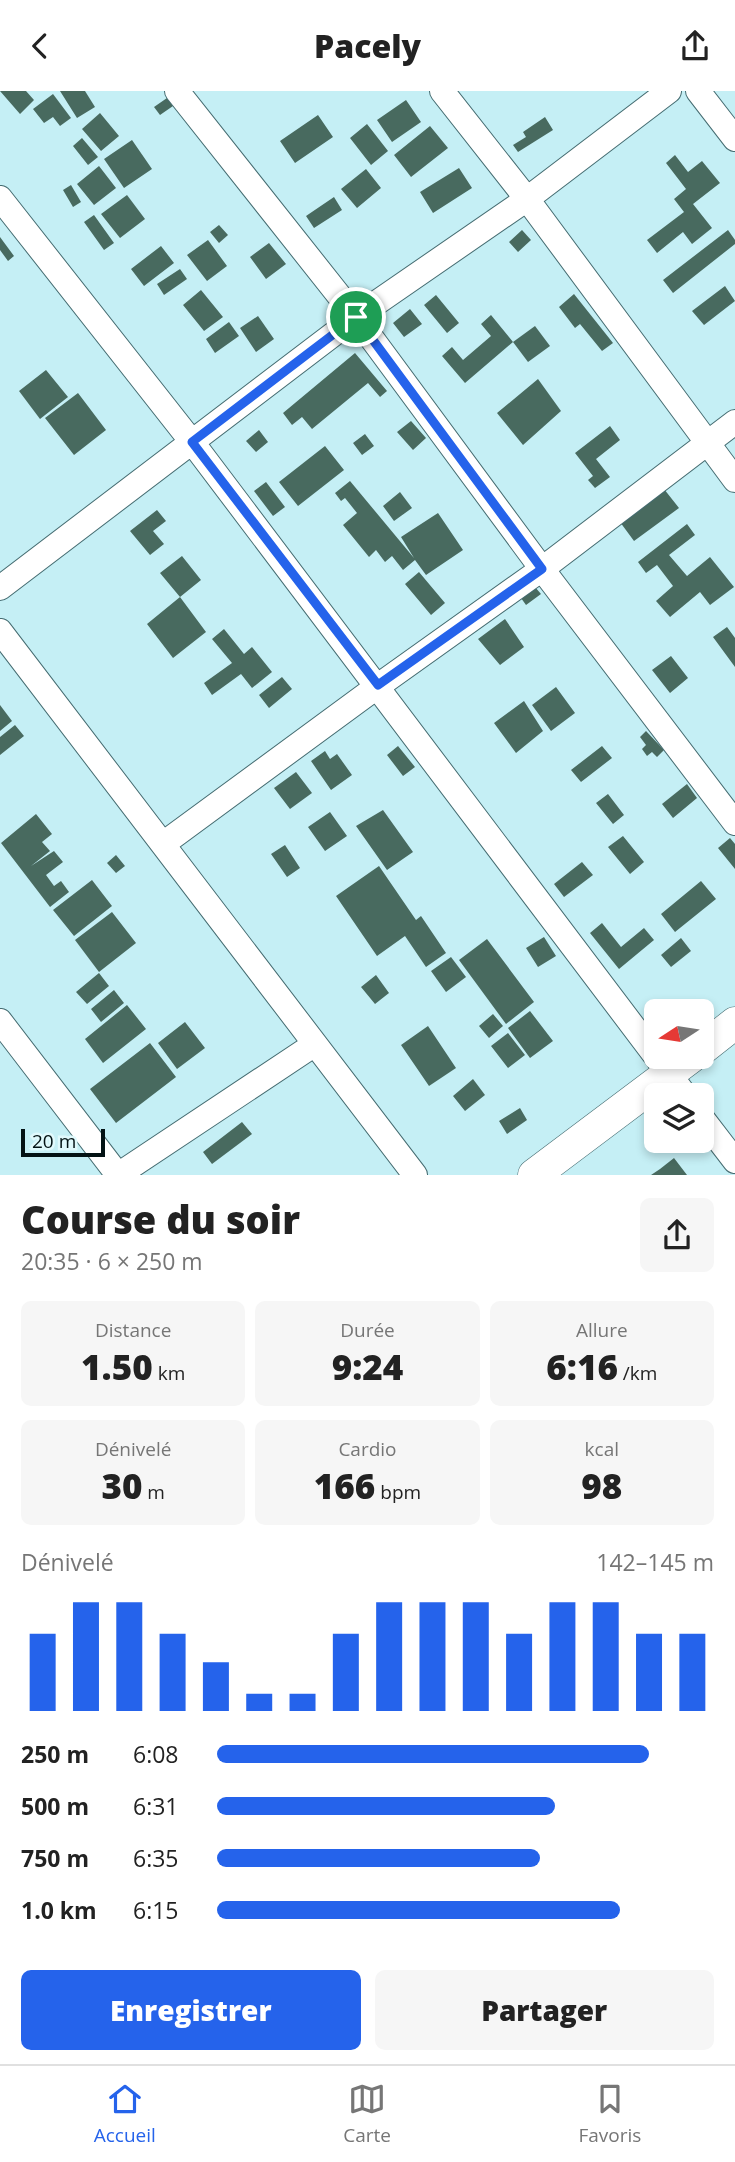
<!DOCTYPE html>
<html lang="fr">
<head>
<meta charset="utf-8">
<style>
  body { margin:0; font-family:"Open Sans",sans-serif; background:#f6f6f6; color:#222; height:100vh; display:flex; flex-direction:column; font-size:26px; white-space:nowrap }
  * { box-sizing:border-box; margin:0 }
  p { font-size:23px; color:#767676 }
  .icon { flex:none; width:38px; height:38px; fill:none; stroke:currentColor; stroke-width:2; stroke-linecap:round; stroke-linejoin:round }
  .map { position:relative; height:1084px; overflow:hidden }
  .details { display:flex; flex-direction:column; background:#fff; flex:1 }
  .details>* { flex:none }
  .needle { width:46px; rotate:258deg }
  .fabs { position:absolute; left:644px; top:908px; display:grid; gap:14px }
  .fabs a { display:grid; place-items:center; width:70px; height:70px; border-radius:10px; background:#fff; box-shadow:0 4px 10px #0003; font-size:35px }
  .scale { position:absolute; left:21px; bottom:18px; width:84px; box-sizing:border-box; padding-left:7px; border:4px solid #031214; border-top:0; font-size:19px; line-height:24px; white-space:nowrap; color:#031214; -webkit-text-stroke:5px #e0f9fc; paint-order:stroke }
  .pin { position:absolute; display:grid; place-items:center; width:60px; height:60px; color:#fff; margin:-30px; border:4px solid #fff; border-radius:50%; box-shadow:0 2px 7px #0007 }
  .round { display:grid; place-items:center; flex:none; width:74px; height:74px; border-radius:10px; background:#f6f6f6 }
  .head { display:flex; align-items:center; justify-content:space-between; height:119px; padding:0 21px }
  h1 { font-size:38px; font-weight:800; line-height:52px }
  .figures { display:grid; grid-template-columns:repeat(3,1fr); gap:10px; height:119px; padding:7px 21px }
  .figures div { display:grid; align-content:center; border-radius:10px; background:#f6f6f6; text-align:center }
  .figures b { font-size:35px; font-weight:800 }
  .figures small { font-size:19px; font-weight:400 }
  .figures p { font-size:19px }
  .chart { height:196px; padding:14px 21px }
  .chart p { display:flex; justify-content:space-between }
  .chart svg { width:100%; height:126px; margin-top:7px; stroke:#2563eb; stroke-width:6 }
  .button { display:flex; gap:14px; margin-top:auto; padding:14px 21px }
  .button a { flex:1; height:80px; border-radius:10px; background:#2563eb; color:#fff; font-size:28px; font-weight:800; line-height:80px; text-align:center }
  .button a+a { background:#f6f6f6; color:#222 }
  ul { padding:0 21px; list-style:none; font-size:23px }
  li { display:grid; grid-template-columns:112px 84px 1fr; align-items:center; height:52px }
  li i { height:18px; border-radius:9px; background:#2563eb }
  header { display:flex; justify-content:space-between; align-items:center; height:91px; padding:0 21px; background:#fff; font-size:32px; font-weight:800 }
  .tabs { display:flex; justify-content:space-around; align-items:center; height:98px; border-top:2px solid #e0e0e0; background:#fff; font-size:19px; color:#767676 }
  .tabs a { display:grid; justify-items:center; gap:4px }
  .tabs .on { color:#2563eb }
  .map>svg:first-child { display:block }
</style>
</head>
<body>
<header><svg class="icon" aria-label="back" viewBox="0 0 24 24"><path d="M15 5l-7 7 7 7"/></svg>Pacely<svg class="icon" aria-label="share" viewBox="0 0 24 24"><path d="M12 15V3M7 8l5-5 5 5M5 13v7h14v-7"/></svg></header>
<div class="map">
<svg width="735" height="1084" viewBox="0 0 735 1084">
  <rect width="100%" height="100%" fill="#c5eff5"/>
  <path fill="#486a5f" d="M0,0H26L34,9L20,23Z
    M60,0H85L95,16L77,27Z
    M53,3L71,27L60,35L53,26L44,32L33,18Z
    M167,7L173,15L160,24L154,16Z
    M406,9L421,31L392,51L377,29Z
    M100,22L119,45L101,60L82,38Z
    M318,24L333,46L295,72L280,50Z
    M545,26L553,39L518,61L513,54L526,46L523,41Z
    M367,33L388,60L371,74L350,47Z
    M430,35L448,57L411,86L394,64Z
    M82,47L98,66L88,74L73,55Z
    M132,49L152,78L124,97L104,68Z
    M675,64L688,81L702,70L720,92L693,113L712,137L692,153L683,141L657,162L647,149L684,121L674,108L686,98L666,72Z
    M99,75L116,97L94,114L77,93Z
    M459,77L472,97L433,122L420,101Z
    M366,78L381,97L357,117L341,98Z
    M71,94L81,111L73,116L63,99Z
    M127,104L145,128L120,147L101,123Z
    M334,106L342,119L314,137L306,125Z
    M94,124L114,152L104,159L84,131Z
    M219,134L228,144L219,152L210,141Z
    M522,139L531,149L518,161L509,151Z
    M728,139L735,149V153L673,202L663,189Z
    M0,146L14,165L8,170L0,159Z
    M208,149L227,175L207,190L187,164Z
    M269,152L286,173L266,188L250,166Z
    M161,155L174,172L144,195L131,178Z
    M180,178L187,188L164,204L157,193Z
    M725,195L735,210L704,234L692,220Z
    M201,199L223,226L204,240L183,214Z
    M574,203L613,252L602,260L580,233L575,237L559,216Z
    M436,204L459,232L447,242L424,214Z
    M410,218L422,233L404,246L393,232Z
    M491,224L513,251L535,235L550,255L528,271L513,251L465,292L442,265L452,256L463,269L491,245L481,233Z
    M258,225L274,248L256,261L240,237Z
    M229,231L239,245L215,262L206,248Z
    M355,262L387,300L380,306L368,292L312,338L302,326L292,334L283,322Z
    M46,279L68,306L40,328L19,300Z
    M538,288L561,320L523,354L497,322Z
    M78,302L106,339L74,364L45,327Z
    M411,330L426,347L413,359L397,341Z
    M610,335L620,349L596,368L610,386L595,397L588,389L593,385L575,362Z
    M259,339L268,351L256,361L246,350Z
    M365,343L374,355L362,364L353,352Z
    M325,355L344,379L298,415L279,391Z
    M350,390L414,467L401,446L438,422L463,459L426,484L415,469L403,479L392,465L385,471L376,459L369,466L343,434L357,422L345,407L341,410L335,402Z
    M266,391L285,416L273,425L254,400Z
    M664,398L679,417L634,450L620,431Z
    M400,401L412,417L394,430L383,415Z
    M157,419L166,430L153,440L164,453L150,464L130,440Z
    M687,433L695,444L669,464L687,485L710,466L734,496L710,514L700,501L670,526L656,510L673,495L657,474L646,482L638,471Z
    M182,465L201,489L180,506L206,541L173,567L147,533L180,506L160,482Z
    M419,481L445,512L431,524L405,493Z
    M535,496L541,503L526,514L521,507Z
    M505,528L524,556L500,574L478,548Z
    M727,536L735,547V576L713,546Z
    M224,538L244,563L252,556L272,581L252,597L241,583L212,604L204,592L232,572L212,548Z
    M671,565L688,587L670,602L652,579Z
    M282,586L292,598L269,617L259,604Z
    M556,596L575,622L551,640L532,614Z
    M524,610L543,640L516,662L494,632Z
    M0,614L12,630L0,640Z
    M15,634L24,645L0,664V646Z
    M646,640L664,659L657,666L652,661L647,665L642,658L646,654L640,646Z
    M398,655L415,676L403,685L387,664Z
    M602,655L612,667L581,691L571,679Z
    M325,660L330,668L337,663L352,684L331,699L311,670Z
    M296,681L312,702L290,718L274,697Z
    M687,693L697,707L673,727L662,713Z
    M608,703L624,724L613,733L596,712Z
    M383,719L413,761L387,779L356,735Z
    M330,721L347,745L325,760L308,736Z
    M36,723L52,743L42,751L50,760L31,775L54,760L63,771L46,784L54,795L61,790L69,801L50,816L1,752Z
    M623,745L644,771L630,783L608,756Z
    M730,747L735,753V778L718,757Z
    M285,754L300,777L287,786L271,763Z
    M116,764L125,775L116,782L107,772Z
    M582,771L593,784L564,806L554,793Z
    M379,775L416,829L421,825L446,862L426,876L405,845L377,865L336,805Z
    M92,789L112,815L74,845L53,819Z
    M701,790L716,808L675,841L661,823Z
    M112,821L136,852L99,881L75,849Z
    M602,832L621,856L644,837L654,849L619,878L590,842Z
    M544,846L556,865L538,876L526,857Z
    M681,847L691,860L671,876L661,864Z
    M487,848L534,911L506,933L459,869Z
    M451,866L466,886L446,901L431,880Z
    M99,882L109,895L87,913L76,901Z
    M376,884L389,902L375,913L361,896Z
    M114,899L124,912L101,931L91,918Z
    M127,914L146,938L103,972L85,948Z
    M530,920L553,950L530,967L508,937Z
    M493,923L503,935L489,947L479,935Z
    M185,931L205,957L177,978L158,952Z
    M428,935L456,977L429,995L401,954Z
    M508,942L525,964L508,977L491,955Z
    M150,952L176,986L116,1032L90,998Z
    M473,988L485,1004L465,1020L453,1005Z
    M520,1017L527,1029L507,1043L499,1030Z
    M242,1031L252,1043L212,1073L203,1061Z
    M674,1067L687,1084H651L660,1078Z"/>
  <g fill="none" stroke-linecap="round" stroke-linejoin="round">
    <g stroke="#456c71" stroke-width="26">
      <path id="minor" d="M177,0L356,226L542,478L735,732
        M442,0L527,108L735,389
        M698,0L735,48
        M0,107L192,351L685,1004
        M0,497L356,226L527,108L669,0
        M0,540L415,1084
        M163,753L378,595L542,478L735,331
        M0,930L118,1084
        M702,1027L735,1070
        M118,1084L315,953"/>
    </g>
    <g stroke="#456c71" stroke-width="33">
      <path id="tertiary" d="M702,958L735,932
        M534,1084L691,966"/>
    </g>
    <use href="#minor" stroke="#fff" stroke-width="24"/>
    <use href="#tertiary" stroke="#fff" stroke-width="32"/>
  </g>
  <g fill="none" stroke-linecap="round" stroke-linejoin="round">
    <g stroke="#fff" stroke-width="14">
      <path id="route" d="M356,226L542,478L378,594L192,351Z"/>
    </g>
    <use href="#route" stroke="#2563eb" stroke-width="9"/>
  </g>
</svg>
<div class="fabs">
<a><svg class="needle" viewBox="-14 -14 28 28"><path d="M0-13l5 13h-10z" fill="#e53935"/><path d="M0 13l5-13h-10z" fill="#767676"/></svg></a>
<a><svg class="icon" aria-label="layers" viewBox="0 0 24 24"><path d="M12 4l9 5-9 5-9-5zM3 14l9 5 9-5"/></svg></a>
</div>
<div class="scale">20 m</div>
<div class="pin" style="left:356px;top:226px;background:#1e9e55"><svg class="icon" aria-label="arrive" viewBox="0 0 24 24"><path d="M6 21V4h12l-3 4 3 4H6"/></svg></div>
</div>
<section class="details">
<div class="head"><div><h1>Course du soir</h1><p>20:35 · 6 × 250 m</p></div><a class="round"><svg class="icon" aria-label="share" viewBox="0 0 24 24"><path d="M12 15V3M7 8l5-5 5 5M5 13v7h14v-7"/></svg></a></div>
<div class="figures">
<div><p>Distance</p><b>1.50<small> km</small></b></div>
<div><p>Durée</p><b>9:24</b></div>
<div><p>Allure</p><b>6:16<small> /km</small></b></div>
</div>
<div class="figures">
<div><p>Dénivelé</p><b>30<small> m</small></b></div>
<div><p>Cardio</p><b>166<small> bpm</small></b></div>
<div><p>kcal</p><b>98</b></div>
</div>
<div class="chart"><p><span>Dénivelé</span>142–145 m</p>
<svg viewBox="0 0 160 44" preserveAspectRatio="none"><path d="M5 44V17M15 44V6M25 44V6M35 44V17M45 44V27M55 44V38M65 44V38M75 44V17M85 44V6M95 44V6M105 44V6M115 44V17M125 44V6M135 44V6M145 44V17M155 44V17"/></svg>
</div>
<ul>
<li><b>250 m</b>6:08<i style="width:87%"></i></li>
<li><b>500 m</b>6:31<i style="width:68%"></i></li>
<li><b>750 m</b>6:35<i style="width:65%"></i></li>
<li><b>1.0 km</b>6:15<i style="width:81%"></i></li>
</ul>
<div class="button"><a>Enregistrer</a><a>Partager</a></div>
</section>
<nav class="tabs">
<a class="on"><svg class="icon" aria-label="home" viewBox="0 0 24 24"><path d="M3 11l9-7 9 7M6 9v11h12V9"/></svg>Accueil</a>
<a><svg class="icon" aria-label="map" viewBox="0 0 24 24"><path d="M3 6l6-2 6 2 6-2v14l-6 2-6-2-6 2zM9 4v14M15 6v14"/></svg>Carte</a>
<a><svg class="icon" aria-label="saved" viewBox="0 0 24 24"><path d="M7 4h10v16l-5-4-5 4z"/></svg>Favoris</a>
</nav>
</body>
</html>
